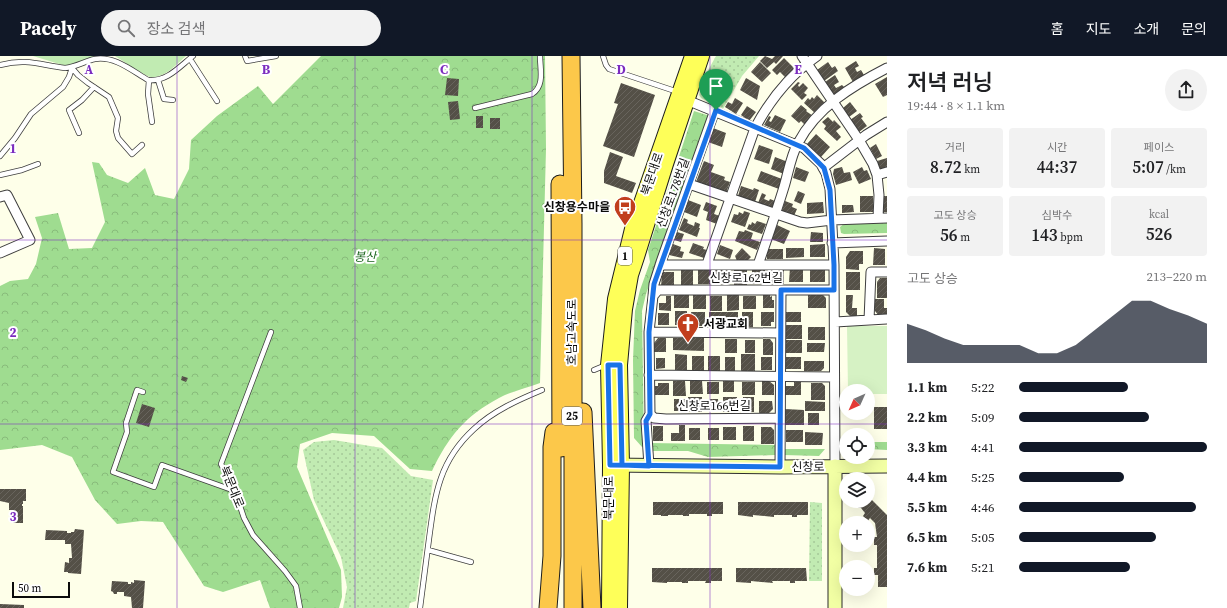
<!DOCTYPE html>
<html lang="ko">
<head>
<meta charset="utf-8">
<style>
  body { margin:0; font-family:"Source Serif 4","Noto Sans KR",serif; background:#f2f2f2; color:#202124; height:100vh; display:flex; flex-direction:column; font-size:15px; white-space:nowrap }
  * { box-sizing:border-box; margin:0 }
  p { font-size:13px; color:#757577 }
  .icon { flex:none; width:22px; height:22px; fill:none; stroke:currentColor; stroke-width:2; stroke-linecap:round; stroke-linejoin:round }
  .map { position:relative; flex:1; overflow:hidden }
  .sheet { display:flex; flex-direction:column; background:#fff; width:340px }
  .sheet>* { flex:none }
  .needle { width:26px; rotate:225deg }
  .tools { position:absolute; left:839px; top:328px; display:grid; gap:8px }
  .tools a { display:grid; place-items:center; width:36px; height:36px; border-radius:50%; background:#fff; box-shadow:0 4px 16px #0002; font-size:20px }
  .scale { position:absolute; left:12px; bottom:10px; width:58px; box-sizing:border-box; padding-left:4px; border:2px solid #0b0b0b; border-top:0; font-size:11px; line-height:14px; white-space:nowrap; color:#0b0b0b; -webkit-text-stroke:3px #fff; paint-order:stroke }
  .pin { position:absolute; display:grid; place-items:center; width:34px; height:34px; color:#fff; margin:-41px -17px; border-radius:50% 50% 50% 0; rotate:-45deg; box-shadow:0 0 4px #0007 }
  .pin .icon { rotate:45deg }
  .round { display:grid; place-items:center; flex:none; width:42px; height:42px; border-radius:21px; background:#f2f2f2 }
  .headline { display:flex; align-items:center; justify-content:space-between; height:68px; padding:0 20px }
  h1 { font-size:22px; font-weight:600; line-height:30px }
  .metrics { display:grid; grid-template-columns:repeat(3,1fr); gap:6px; height:68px; padding:4px 20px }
  .metrics div { display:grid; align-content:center; border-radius:4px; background:#f2f2f2; text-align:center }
  .metrics b { font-size:17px; font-weight:600 }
  .metrics small { font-size:11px; font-weight:400 }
  .metrics p { font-size:11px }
  .chart { height:112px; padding:8px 20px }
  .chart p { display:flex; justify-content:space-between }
  .chart svg { width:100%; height:72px; margin-top:4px; fill:#111827; opacity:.7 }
  ul { padding:0 20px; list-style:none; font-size:13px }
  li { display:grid; grid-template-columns:64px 48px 1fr; align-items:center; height:30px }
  li i { height:10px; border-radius:5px; background:#111827 }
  header { display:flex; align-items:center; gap:24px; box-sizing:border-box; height:56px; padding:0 20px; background:#111827; color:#fff }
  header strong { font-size:19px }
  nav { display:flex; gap:22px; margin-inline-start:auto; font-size:14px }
  .search { width:280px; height:36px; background:#f2f2f2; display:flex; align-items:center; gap:10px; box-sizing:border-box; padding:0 14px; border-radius:22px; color:#757577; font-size:15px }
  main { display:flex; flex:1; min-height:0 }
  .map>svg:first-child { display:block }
</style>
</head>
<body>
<header>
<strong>Pacely</strong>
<div class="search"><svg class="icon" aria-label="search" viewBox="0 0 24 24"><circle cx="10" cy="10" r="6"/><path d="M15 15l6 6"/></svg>장소 검색</div>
<nav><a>홈</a><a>지도</a><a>소개</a><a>문의</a></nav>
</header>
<main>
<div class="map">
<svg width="887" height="552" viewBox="0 0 887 552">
  <defs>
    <pattern id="forest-crowns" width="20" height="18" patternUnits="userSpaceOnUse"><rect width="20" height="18" fill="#9fdc90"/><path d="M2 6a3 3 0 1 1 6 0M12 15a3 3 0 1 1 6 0" fill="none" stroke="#88bb7b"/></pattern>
    <pattern id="park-dots" width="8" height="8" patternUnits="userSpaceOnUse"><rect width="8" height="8" fill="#c1ebb2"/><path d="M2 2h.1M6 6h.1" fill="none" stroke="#a4c898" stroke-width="1.8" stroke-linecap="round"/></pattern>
    <pattern id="building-hatch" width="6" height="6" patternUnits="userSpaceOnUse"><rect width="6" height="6" fill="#545047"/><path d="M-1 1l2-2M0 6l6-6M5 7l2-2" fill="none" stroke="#68645d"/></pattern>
  </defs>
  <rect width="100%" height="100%" fill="#feffe9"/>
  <path fill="url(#forest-crowns)" d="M321,0H545L546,93L540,327C527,332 512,335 499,342C465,360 448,381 432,415L410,413L374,380L332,377L300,388L297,411L341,514L342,541L339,552H270L260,524L223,536L204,530L163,466L141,465L117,468L95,444L72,401L42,389L0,394V230L10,225L28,223L36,208L42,182L35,161L58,157L69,193L92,192L105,166L92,106L99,107L107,119L128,127L145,112L155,139L174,143L189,113L191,84L217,60L258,30L273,48Z
    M694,55L710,60L646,238L642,255L644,390L642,391L634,382L633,304L635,255L640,234L650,206L648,194Z
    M887,167V177L844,178L841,177L840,171L844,168Z
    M868,386H887V394L868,393Z
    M649,387L775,389V399L708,401L688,395H653L650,392Z
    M784,393H825L819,400L784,399Z"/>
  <path fill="url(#park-dots)" d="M716,0H759L742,20L723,53L701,42L699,39L706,18Z
    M334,384L382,392L411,420L433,424L416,545L410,547L409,552H343L347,531L341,501L314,444L303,394L314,386Z
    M810,446L822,447V525H809Z"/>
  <path fill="#c1ebb2" d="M33,0H97L66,10Z
    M115,0H186C177,8 165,22 151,21C144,20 122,4 115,0Z"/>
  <path fill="#d6f2c4" d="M847,270H887V338H868V335H848Z"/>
  <path fill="url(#building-hatch)" d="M765,0L772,3L775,0H783L776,8L774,6L767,12L760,5Z
    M784,2L794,12L785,21L780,16L777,19L772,14Z
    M856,5L859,10L855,12L857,16L861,14L864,19L853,26L845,12Z
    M760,6L771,17L762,26L751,16Z
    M828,6L832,12L835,10L838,15L824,25L817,14Z
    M835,19L839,26L834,29L836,32L842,29L844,31L834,39L825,26Z
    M887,21V39L883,41L875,28Z
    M447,22L459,23L458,40L445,39Z
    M746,22L760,30L757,44L740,34Z
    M798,26L800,27L798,29L799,31L803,27L808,32L804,37L807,39L802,44L791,33Z
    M621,27L655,39L634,101L603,90L618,48L614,47Z
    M817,39L826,48L816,58L804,47L808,42L810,44L812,41L814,43Z
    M735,42L743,47L736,58L725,51L728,46L732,48Z
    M458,45L460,63L450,64L448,46Z
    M850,46L857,55L849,61L843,52Z
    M801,49L807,54L806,55L813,60L805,69L801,65L799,67L791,60Z
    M747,50L756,56L749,65L741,59Z
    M860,57L863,61L861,62L867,70L859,76L850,64Z
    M775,59L786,64L780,76L764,69L769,60L771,61L769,65L771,66Z
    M476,60H483V72H476Z
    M828,61L833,66L834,64L841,71L836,75L841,81L837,85L824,73L826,70L822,66Z
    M490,62H500V73H490Z
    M713,72L726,77L722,91L708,86Z
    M816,78L830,91L821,101L807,88Z
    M876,88L882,100L876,103L870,92Z
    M759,89L773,94L769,108L754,103Z
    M610,96L623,101L616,120L636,127L632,137L604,127V115Z
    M775,101L788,106L784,118L771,113Z
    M887,102V113L880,115L877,105Z
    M704,105L714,109L711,116L725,121L724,124L730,126L726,137L696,126Z
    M796,111L809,116L805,126L793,122Z
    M842,111L844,117L850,116L852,124L836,129L833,118L834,113Z
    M862,111L864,115L867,114L871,123L859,128L853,116Z
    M761,115L782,123L779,133L757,125Z
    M741,130L753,134L754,132L759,134L755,146L738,140Z
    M798,135L805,138L801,148L794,145Z
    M762,137L766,139L764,143L769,145L770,143L775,145L772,154L767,150L758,147Z
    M860,140H873V156H860Z
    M884,140H887V156H883Z
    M688,144L701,149L697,161L684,156Z
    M785,145L793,148L792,151L797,153L793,162L781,157Z
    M706,146L717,150L714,158L720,160L717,168L706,164L708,156L703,154Z
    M823,146L824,157L807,158V147Z
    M842,149H853L854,156L842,157Z
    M744,155L750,157L745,171L731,166L734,158L738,159L739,156L743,158Z
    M684,162L688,164L687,167L694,170L695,166L700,168L699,172H700L697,181L679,174Z
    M757,165L766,168L762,178L747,173L749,168L751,169L752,166L755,168Z
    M777,169L790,175L784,188L771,183Z
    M745,174L753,177L751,183L760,186L757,194L735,185L739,175L744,176Z
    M677,176L684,178L681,186L674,184Z
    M811,176L823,177V186H810Z
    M693,187L704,191L703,193L707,194L704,202L689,197Z
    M673,188L681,191L680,195L684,196L682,202L669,199Z
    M825,188V201H810V189Z
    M720,189L733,194L730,203L717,198Z
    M742,192L751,201L747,205H737L735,200Z
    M786,192H804V201L786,202Z
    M874,192L885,193V209H873Z
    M766,193H783V203H767Z
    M850,195H863V208H859V214L846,213V201Z
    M790,211H803V226H789Z
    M810,211H825V226H810Z
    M681,212H693V230H681Z
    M698,212H711V228H698Z
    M715,212H729V227H715Z
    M734,212H747V229H734Z
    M752,212H765V228H752Z
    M771,214H784V228L771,227Z
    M662,216H674V231H661Z
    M846,216H860V234H846Z
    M880,222H887V242H877V226Z
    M674,239H689V252H674Z
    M693,239H706V253H693Z
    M727,239H739V254L727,255Z
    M763,239H770V241L772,240V244H774V252H763Z
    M808,239H823L826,242V252H808Z
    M846,239H853L852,252H857V260H850L846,256Z
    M666,240H671V255L659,254V247H666Z
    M710,240H722V255H710Z
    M743,240H756V253H743Z
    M875,243H884V252H887V260H879L875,255Z
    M675,255H687V269H675Z
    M691,256H705V270H691Z
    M709,256H738V271H723V267L720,266V271H709Z
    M742,256H753V271H742Z
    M761,256H774V266H771V270H761Z
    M785,256H801V266H785Z
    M658,257H669V269H658Z
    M785,269H802V283H785Z
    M808,271H825V284H808Z
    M658,282H666V296H654V287Z
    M673,282H704V295L673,294Z
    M725,283H737V297H725Z
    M763,283H770L773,287V299H763Z
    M745,284H755V297H745Z
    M785,284H802V297H785Z
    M807,287H825L824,296H807Z
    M675,298L687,299V315H675Z
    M741,298H755V315H741Z
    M692,300H704V317L692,316Z
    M708,300H720V315H708Z
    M725,301H735V316H725Z
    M761,301H772V314H761Z
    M786,301H801V313H786Z
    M656,302H665V312L656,313Z
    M804,305H824V312L821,315H804Z
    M182,320L188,322L186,326L181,324Z
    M723,324H734V336H723Z
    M673,325H685L686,340H673Z
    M690,325H702L703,338H690Z
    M762,325H769L774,329V339H762Z
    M707,326H719V338H707Z
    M742,326H755V339H742Z
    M794,326H801V339H785V330H794Z
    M658,327H669V339H655V330H658Z
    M811,327H822L825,330V344H811Z
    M688,341H702V356H688Z
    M723,341H737V356H723Z
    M743,341H754V356H743Z
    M674,343H685V355H674Z
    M707,343H718L719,355H707Z
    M759,345H772L773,353L769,357H759Z
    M805,345L825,346V355H805Z
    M142,348L155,352L149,371L136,367Z
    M874,351H887V373H874Z
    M785,353L804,354V369H785Z
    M808,357H819V369H808Z
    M679,369H685V385H671V377H679Z
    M653,370H663V385H653Z
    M743,370H754V385H743Z
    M723,371H736V384H723Z
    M761,371H771L774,374V388H761Z
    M689,372H700V384H689Z
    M708,372H719V384H708Z
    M786,374H803V386H786Z
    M805,376L823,377L822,389H805Z
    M0,433H26V445H23V448H22V450H23V467H13V465L11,464V461H13V454H9V447L0,445Z
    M868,440L887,459V531H878V519H874V512H877V489H874V481H877L875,467L870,462L868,465L863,460L865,457L861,452H858L859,445H868Z
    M653,446H723V458H712V460H707V458H689V460H683V459H668V460H661V459H653Z
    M738,446H808V459H797V461H792V459H774V461L753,459V461L738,459Z
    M75,473L84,474L81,518L68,517V516H64L65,506L69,507V502H72L71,488H65V484H45L46,474L67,475V477H71V476H74Z
    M652,512H722V525H711V527H705L706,525H688V527H682V526H667V527L652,526Z
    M736,512H806L807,525H795V527H790V525H772L773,527L751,525V527L736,526Z
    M134,524L145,525L143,552H132L131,541L124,540V536H117V538H114L113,536L111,535L112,525L128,526V528H131V526L134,527Z
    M0,548L24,549V552H0Z"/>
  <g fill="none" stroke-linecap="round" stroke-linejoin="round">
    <g stroke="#3e3e3e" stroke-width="6">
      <path id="lane" d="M245,0L247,5L276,0
        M603,0L606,9L609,13L678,36
        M190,3L217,45
        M0,9C27,2 40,9 65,12C76,11 85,5 95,3C115,0 131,14 148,24C167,26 179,11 193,0
        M72,12L78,19L88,27L109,41L118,62L116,75L118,82L132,98L142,89
        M149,24L148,38L152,66
        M158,24L164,43L173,44
        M475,52L532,38C545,30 540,13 540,0
        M79,77L69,54L82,44L94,31
        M0,100L15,82L31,58L63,31L69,21L72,12
        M0,119L22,114L38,108
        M271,276L221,408L235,435L244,462L253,479L285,515L296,530L300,552
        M594,314L606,309
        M143,336L137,334L126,367L127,376L113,416L154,431L162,409L235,435
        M428,494L471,506
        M420,552C423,529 426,506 429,483C435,438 439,405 474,373C493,355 518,344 542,334"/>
    </g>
    <g stroke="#3e3e3e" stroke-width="11">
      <path id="street" d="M802,0L859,84L873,108L877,119L879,139L878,162
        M694,47L804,92L821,108L826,117L830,133L834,209L835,410
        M823,112L866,79L887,66
        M877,119L887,116
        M689,128L800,166L807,167L832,164L887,162
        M0,141L7,139L30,184L0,197
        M832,187L887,185
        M707,208L755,72C770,44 791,18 817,0
        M660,209H834
        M758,209C767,183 776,157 784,131C788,118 791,99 798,87C817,51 852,30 887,12
        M653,240L654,228L661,206L715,54
        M869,264L871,216H887
        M835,266L887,263
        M649,276L780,277
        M649,319L834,321
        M650,358L654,362L666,363L780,362
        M649,410L646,365L650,358L649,276L653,240L658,234H834
        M780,411L781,234"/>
    </g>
    <g stroke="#2d2d2d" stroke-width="15">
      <path id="secondary" d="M611,409L780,411L887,410
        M835,552V410"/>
    </g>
    <g stroke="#1c1c1c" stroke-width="16">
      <path id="primary" d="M609,552L610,409L608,309L615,243L632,173L692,0
        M620,552L622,409L620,309L625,253L631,219L637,201L666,108L702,0"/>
    </g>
    <g stroke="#1c1c1c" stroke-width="19">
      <path id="highway" d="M571,0L573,167V552
        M560,128L561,392
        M583,356L592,552
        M548,552L552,500V391L554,376"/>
    </g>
    <use href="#lane" stroke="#fff" stroke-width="4.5"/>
    <use href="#street" stroke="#fff" stroke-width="9"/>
    <use href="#secondary" stroke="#f2ffa4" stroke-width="13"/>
    <use href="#primary" stroke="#feff59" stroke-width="14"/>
    <use href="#highway" stroke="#fcc84a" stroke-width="17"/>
  </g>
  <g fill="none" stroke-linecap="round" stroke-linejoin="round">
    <g stroke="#fff" stroke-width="8">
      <path id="route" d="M716,54L654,228L649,276L650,358L646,365L649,410L622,409L620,309H608L610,409L780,411L781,234H834V209L830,134L824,112L804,92L716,54"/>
    </g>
    <use href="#route" stroke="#1a73e8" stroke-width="5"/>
  </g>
  <path fill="none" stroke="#7b2cbf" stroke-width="1" stroke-opacity="0.55" d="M177,0V552M355,0V552M532,0V552M710,0V552M0,184H887M0,368H887"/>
  <defs>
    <g id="bus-pin" transform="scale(1.15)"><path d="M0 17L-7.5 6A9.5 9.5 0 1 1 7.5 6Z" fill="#c13e1d" stroke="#fff"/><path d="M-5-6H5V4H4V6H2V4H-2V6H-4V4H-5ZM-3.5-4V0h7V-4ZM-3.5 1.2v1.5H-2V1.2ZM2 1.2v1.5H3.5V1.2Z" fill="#fff"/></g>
    <g id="church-pin" transform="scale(1.15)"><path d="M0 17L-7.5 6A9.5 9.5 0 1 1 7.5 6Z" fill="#c13e1d" stroke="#fff"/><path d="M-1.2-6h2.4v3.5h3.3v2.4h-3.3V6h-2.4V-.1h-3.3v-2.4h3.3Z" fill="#fff"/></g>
  </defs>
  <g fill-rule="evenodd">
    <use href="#bus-pin" x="625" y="151"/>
    <use href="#church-pin" x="688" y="268"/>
  </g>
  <g text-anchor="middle" stroke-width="4" stroke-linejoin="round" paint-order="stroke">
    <g fill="#fff" stroke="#545454" stroke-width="1">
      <rect x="618" y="191" width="14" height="18" rx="3"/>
      <rect x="562" y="351" width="20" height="18" rx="3"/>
    </g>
    <g font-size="11" font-weight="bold" fill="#0b0b0b">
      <text x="625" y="204">1</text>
      <text x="572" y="364">25</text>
    </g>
    <g font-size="12" fill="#0b0b0b" stroke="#fff">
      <text transform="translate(652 118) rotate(-71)" y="4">북문대로</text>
      <text transform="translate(673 137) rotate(-70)" y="4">신창로178번길</text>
      <text x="746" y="226">신창로162번길</text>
      <text transform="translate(572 276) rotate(-90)" y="4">호남고속도로</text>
      <text x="714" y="354">신창로166번길</text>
      <text transform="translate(808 411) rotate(-1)" y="4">신창로</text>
      <text transform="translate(232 431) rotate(68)" y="4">북문대로</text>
      <text transform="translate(609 442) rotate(-90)" y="4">북문대로</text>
    </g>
    <g font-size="12" font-weight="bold" fill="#0b0b0b" stroke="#fff" text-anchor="end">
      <text x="610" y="155">신창용수마을</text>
      <text x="704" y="272" text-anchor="start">서광교회</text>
    </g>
    <g font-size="12" font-style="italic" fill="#19651c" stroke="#fff">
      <text x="365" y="205">봉산</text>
    </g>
  </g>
  <g font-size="13" text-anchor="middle" font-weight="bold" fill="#7b2cbf" stroke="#fff" stroke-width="4" stroke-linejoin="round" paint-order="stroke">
    <text x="89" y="18">A</text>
    <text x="266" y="18">B</text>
    <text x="444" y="18">C</text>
    <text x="621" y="18">D</text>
    <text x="798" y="18">E</text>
    <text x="13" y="97">1</text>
    <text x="13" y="281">2</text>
    <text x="13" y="465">3</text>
  </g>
</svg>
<div class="tools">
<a><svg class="needle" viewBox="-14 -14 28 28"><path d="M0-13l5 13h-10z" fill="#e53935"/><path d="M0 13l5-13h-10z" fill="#757577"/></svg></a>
<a><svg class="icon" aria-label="locate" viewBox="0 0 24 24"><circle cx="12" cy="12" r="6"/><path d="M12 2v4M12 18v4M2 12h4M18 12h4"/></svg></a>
<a><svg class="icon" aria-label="layers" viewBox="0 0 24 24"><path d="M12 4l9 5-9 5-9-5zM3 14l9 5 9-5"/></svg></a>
<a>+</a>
<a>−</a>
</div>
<div class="scale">50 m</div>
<div class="pin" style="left:716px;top:54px;background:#1e9e55"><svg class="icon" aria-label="arrive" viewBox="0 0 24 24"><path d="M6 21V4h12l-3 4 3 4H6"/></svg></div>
</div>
<section class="sheet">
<div class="headline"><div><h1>저녁 러닝</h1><p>19:44 · 8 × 1.1 km</p></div><a class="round"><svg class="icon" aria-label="share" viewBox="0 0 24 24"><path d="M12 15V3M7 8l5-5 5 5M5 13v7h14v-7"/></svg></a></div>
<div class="metrics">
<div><p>거리</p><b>8.72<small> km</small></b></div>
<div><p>시간</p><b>44:37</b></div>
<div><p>페이스</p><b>5:07<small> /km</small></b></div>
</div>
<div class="metrics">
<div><p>고도 상승</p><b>56<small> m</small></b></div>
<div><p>심박수</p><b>143<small> bpm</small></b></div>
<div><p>kcal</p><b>526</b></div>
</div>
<div class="chart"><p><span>고도 상승</span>213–220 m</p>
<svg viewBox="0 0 160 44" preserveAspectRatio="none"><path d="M0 44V20L10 24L20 29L30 33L40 33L50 33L60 33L70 38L80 38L90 33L100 24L110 15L120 6L130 6L140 11L150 15L160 20V44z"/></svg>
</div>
<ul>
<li><b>1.1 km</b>5:22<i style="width:58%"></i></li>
<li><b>2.2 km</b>5:09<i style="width:69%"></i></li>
<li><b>3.3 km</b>4:41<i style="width:100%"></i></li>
<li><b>4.4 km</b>5:25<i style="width:56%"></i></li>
<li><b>5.5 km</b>4:46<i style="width:94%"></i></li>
<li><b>6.5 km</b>5:05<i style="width:73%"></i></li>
<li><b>7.6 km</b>5:21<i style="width:59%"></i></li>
</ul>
</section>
</main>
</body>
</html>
